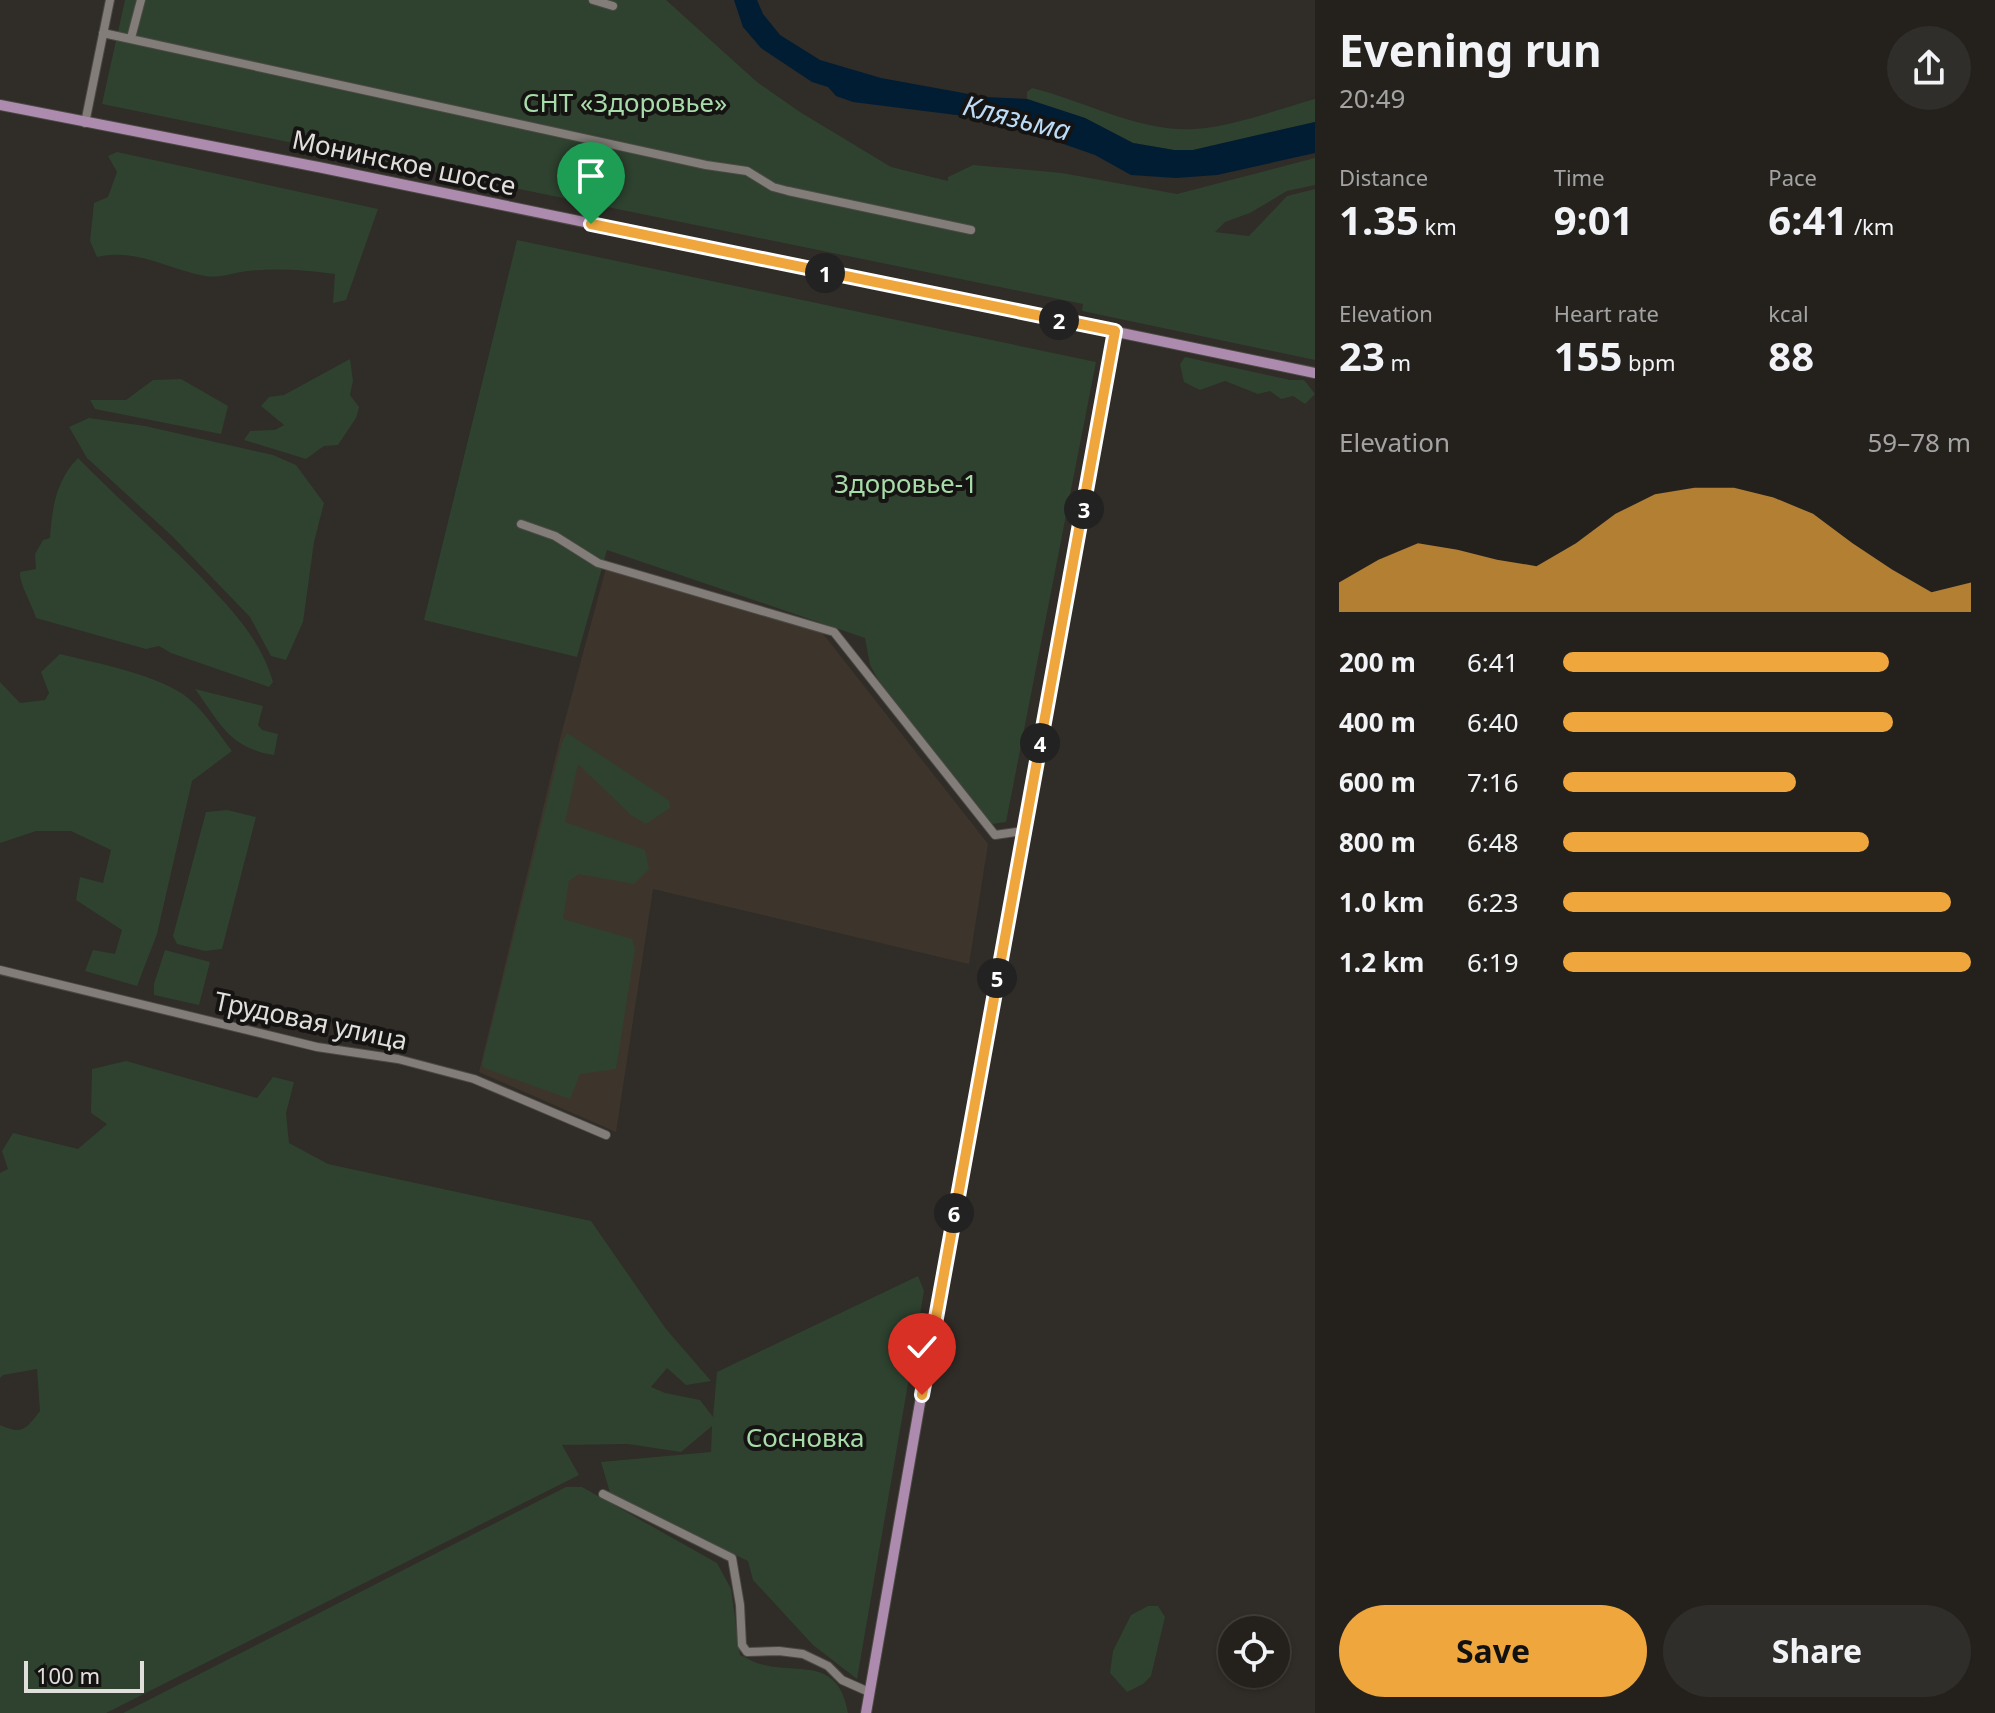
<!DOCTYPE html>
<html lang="en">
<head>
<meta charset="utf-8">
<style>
  body { margin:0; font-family:"Noto Sans",sans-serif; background:#302e2a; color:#f1f3f6; height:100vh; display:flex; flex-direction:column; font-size:30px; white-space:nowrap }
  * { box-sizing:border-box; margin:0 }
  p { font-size:26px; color:#a3a3a4 }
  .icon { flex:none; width:44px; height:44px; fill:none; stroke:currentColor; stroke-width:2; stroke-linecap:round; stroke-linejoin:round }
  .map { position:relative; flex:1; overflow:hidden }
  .side { display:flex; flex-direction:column; background:#24211d; width:680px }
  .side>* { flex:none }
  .buttons { position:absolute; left:1218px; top:1616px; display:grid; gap:16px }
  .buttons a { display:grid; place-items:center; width:72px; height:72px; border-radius:50%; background:#24211d; box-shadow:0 2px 6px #0004,0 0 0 2px #413e3b; font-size:40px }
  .scale { position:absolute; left:24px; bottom:20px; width:120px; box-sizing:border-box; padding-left:8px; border:4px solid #e1dfdb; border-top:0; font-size:22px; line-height:28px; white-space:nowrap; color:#e1dfdb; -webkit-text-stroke:6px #161412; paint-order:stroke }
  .pin { position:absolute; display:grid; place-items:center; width:68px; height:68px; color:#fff; margin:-82px -34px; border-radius:50% 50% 50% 0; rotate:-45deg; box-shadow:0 0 8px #0007 }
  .pin .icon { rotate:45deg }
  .km { position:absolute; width:40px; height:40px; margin:-20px; border-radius:50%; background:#222; color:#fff; font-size:22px; line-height:40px; text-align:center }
  .round { display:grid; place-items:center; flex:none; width:84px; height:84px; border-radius:42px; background:#302e2a }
  .headline { display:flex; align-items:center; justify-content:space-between; height:136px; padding:0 24px }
  h1 { font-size:44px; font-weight:700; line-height:60px }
  .figures { display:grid; grid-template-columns:repeat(3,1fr); gap:12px; height:136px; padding:8px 24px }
  .figures div { display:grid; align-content:center }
  .figures b { font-size:40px; font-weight:700 }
  .figures small { font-size:22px; font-weight:400 }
  .figures p { font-size:22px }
  .chart { height:224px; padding:16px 24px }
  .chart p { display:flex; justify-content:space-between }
  .chart svg { width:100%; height:144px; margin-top:8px; fill:#efa73d; opacity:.7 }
  .button { display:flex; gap:16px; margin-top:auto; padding:16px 24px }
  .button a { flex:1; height:92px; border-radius:48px; background:#efa73d; color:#111; font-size:32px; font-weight:700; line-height:92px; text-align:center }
  .button a+a { background:#302e2a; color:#f1f3f6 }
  ul { padding:0 24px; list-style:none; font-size:26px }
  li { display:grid; grid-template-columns:128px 96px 1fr; align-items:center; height:60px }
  li i { height:20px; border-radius:10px; background:#efa73d }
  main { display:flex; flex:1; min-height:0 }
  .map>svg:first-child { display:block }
</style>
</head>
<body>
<main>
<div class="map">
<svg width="1315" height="1713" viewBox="0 0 1315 1713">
  <rect width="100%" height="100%" fill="#302c27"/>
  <path fill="#3d352c" d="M606,568L820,630L988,844L969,964L653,889L616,1132L479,1072L561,735Z"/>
  <path fill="#2e422f" d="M125,0H666L757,82L800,112L891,167L948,181V177L973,165L1062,173L1177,194L1315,158V185L1287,191L1250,213L1225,222L1215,232L1249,236L1287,196L1315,189V360L1082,311L1083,304L102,104Z
    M1032,88C1085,101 1139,132 1194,129C1232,127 1278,109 1315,99V122L1193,150H1174L1133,143L1085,118L1027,99V92Z
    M117,152L378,209L346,300L333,303L335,274C306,270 277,268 248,271C235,272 218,279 205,276C167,269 137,248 97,257L90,241L94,203L108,197L117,172L108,156Z
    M517,240L1096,362L1006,822L992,824L880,683L870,665L865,638L607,550L577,657L424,620Z
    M1185,357L1290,380H1304L1315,394L1305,404L1293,396L1281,399L1270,391L1258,394L1225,381L1200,390L1184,382L1180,364Z
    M350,359L353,381L350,395L359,407L356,418L338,445L324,446L306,459L244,440L250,431L275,430L284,425L261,406L269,397L284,395Z
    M181,379L228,406L221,434L95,409L90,400H126L153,380Z
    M89,418L145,426L273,455L296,465L324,503L314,542L303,622L286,660L271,656L250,617L172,536L87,458L69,427Z
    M78,458C118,499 161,536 201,577C232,610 260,638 273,682L269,687L171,653L159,646L146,649L36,618C32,604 19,584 20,572L36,569L35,554L43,540L50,538C52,508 56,480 78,458Z
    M60,654C96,663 160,675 188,698C205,712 219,734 232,751L192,781L157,934L137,986L85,971L93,950L115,954L122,930L76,900L80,877L103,883L111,850L71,831H36L0,843V682L20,703L45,700L49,693L41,672Z
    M195,689L263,706L258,725L262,730L278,734L274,755C229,748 220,723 195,689Z
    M567,733L661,795L669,801L670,808L646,824L631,815L578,764L565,822L645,850L649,869L634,884L579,874L569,881L563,919L632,939L635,949L616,1069L580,1074L570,1099L484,1068L482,1064L562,742Z
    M227,810L256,817L222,949L205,951L177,944L173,936L206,812Z
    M165,950L210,962L199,1005L154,995V984Z
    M126,1061L257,1098L273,1077L294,1082L286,1113L289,1143L328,1164L591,1221L666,1329L711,1381L686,1385L667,1368L651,1387L665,1393L700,1400L713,1417L717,1372L918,1276L924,1291L857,1679L813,1645L753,1580L748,1561L611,1496L601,1462L711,1452L712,1426L681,1452L628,1444L562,1445L579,1475L106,1713H0V1425C23,1435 25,1430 40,1411L37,1369L3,1375L0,1378V1173L8,1169L2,1151L13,1133L78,1149L107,1124L91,1113L92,1069Z
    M566,1487H582L717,1563L731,1589L740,1655C745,1657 751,1661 757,1663C797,1676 838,1654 848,1713H123Z
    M1148,1606H1158L1165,1617L1151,1676L1143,1684L1127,1692L1110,1673L1113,1651L1131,1615Z"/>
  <path fill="#001d34" d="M734,0H757L763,14L780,35L820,60L881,78L985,97L1027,99L1085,118L1133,143L1174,150H1193L1315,122V153L1217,175L1176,178L1131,175L1095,155L1038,135L964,116L853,102L836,96L828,87L812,82L761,48L743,27Z"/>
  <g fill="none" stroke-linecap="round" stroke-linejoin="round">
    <g stroke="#4c4945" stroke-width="10">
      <path id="minor" d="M593,0L613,6
        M103,33L706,165L747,171L773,187L788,191L971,230
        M131,38L141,0
        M85,123L110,0
        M521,524L555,536L598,563L834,632L995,835L1024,831
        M0,970L317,1047L398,1059L474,1079L606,1135
        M603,1494L732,1558L740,1605L742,1645L747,1652L779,1651L803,1654L828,1666L842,1680L869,1692"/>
    </g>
    <g stroke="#4c4945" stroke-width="12">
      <path id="major" d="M0,105L318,167L1315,373
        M866,1713L941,1282L1115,331"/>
    </g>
    <use href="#minor" stroke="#827d78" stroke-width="8"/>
    <use href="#major" stroke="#ad8bae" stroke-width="10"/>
  </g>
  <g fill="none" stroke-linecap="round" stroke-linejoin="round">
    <g stroke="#fff" stroke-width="16">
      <path id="route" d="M591,224L1115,331L922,1395"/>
    </g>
    <use href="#route" stroke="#efa73d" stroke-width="10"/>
  </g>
  <g text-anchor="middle" stroke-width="8" stroke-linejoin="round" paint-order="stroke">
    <g font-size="26" fill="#a7dba9" stroke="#161412">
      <text x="625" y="112">СНТ «Здоровье»</text>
      <text x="906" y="493">Здоровье-1</text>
      <text x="805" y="1447">Сосновка</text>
    </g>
    <g font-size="26" fill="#e1dfdb" stroke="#161412">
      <text transform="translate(404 163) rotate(12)" y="9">Монинское шоссе</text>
      <text transform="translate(311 1021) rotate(12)" y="9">Трудовая улица</text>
    </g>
    <g font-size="28" font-style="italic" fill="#bbdbf7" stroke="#161412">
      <text transform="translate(1017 118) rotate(14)" y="10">Клязьма</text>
    </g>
  </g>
</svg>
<div class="buttons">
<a><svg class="icon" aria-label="locate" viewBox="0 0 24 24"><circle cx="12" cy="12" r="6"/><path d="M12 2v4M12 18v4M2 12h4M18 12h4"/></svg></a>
</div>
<div class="scale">100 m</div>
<div class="pin" style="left:591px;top:224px;background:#1e9e55"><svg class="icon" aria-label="arrive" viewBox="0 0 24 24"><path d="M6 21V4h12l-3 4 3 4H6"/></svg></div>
<div class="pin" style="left:922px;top:1395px;background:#d93025"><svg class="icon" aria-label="check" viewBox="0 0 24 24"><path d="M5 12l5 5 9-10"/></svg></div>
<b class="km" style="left:825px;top:273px">1</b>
<b class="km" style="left:1059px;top:320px">2</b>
<b class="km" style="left:1084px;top:509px">3</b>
<b class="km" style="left:1040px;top:743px">4</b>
<b class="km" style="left:997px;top:978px">5</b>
<b class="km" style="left:954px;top:1213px">6</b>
</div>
<section class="side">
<div class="headline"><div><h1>Evening run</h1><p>20:49</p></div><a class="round"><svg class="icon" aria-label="share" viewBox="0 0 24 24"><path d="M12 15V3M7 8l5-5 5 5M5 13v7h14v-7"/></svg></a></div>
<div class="figures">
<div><p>Distance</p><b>1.35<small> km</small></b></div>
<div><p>Time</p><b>9:01</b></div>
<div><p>Pace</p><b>6:41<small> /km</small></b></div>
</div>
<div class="figures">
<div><p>Elevation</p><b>23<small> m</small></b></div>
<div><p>Heart rate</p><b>155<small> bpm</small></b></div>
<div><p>kcal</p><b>88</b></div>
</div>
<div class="chart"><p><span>Elevation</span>59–78 m</p>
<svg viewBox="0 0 160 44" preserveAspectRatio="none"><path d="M0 44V35L10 28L20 23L30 25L40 28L50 30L60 23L70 14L80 8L90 6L100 6L110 9L120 14L130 23L140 31L150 38L160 35V44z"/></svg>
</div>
<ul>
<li><b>200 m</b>6:41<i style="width:80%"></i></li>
<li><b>400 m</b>6:40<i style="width:81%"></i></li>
<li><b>600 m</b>7:16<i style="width:57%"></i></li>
<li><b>800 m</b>6:48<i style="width:75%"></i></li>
<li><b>1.0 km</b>6:23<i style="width:95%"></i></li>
<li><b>1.2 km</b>6:19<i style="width:100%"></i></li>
</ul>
<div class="button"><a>Save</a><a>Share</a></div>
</section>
</main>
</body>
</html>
